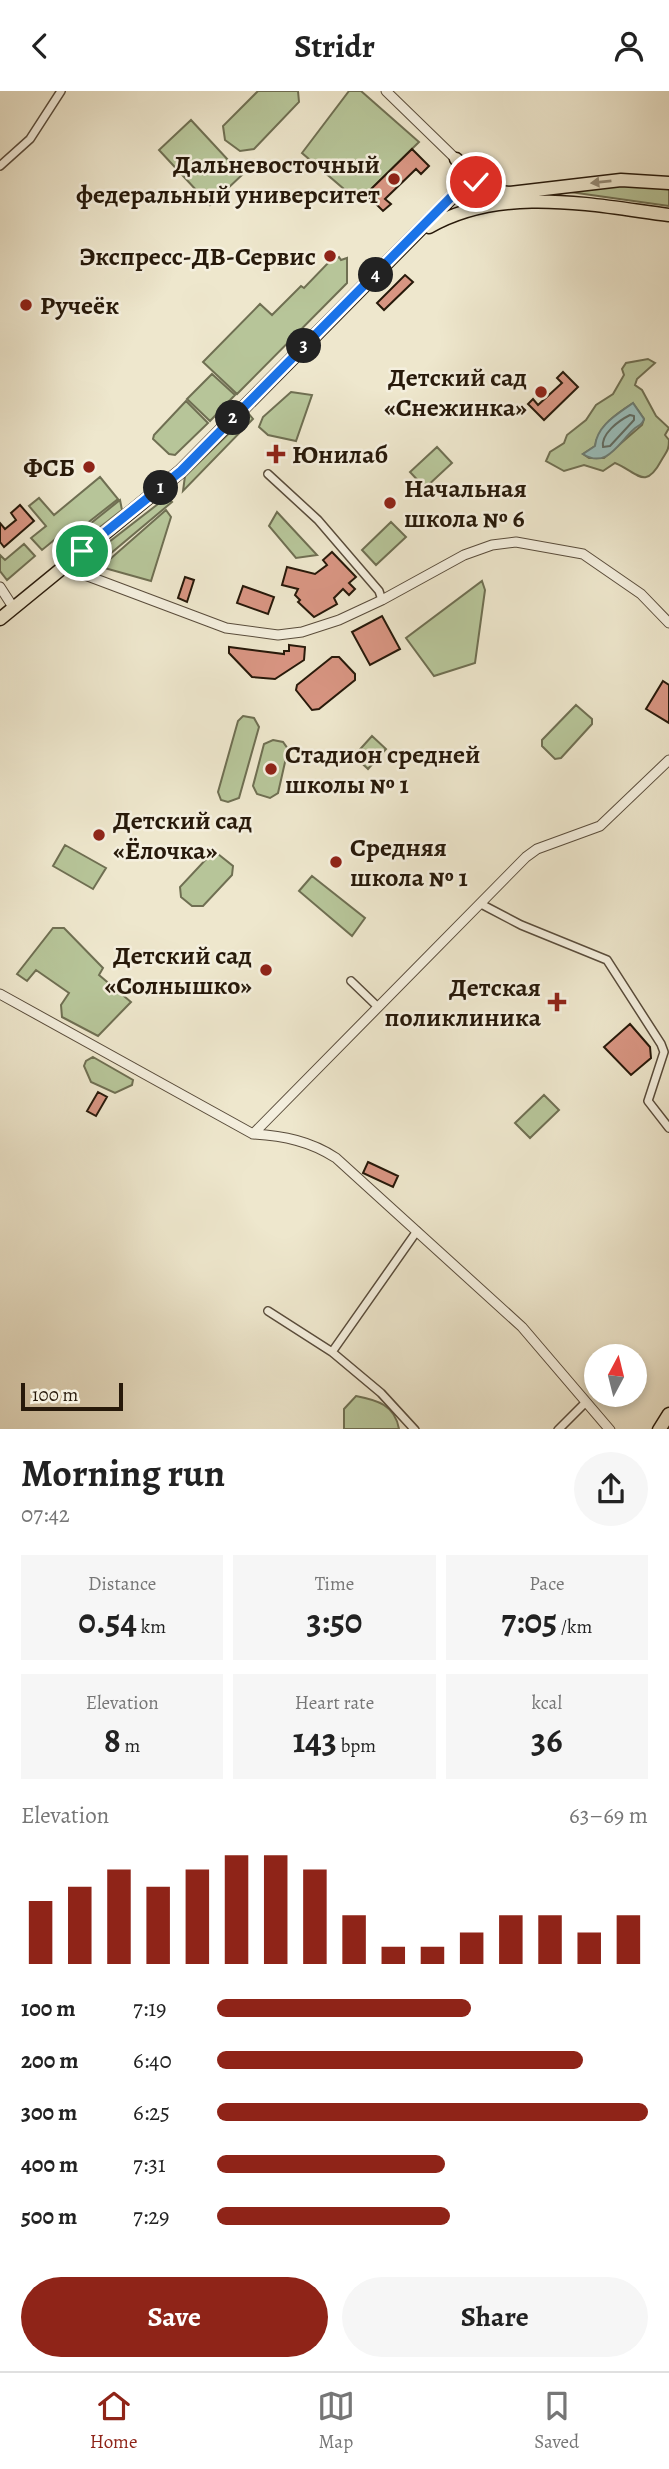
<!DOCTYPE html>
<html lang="en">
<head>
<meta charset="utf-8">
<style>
  body { margin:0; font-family:Alegreya,serif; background:#f6f6f6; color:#222; height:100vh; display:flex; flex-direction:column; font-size:26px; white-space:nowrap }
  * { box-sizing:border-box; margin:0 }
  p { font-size:23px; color:#767676 }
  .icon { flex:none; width:38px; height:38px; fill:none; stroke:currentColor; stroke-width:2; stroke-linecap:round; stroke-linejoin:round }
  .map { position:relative; height:1338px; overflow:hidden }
  .drawer { display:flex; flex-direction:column; background:#fff; flex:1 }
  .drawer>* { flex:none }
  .needle { width:46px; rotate:7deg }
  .tools { position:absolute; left:584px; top:1253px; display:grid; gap:14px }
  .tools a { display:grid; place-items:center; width:63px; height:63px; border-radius:50%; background:#fff; box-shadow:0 4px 10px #0003; font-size:35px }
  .scale { position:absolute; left:21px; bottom:18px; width:102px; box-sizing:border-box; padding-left:7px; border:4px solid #27190a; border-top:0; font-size:19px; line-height:24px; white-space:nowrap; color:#27190a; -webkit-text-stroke:5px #f4efde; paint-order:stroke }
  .pin { position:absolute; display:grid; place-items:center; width:60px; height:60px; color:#fff; margin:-30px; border:4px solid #fff; border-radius:50%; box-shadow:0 2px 7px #0007 }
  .km { position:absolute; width:35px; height:35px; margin:-18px; border-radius:50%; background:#222; color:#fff; font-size:19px; line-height:35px; text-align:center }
  .round { display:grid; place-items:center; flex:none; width:74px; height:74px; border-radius:37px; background:#f6f6f6 }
  .summary { display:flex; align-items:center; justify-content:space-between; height:119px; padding:0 21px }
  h1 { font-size:38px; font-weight:700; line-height:52px }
  .metrics { display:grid; grid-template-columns:repeat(3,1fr); gap:10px; height:119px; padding:7px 21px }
  .metrics div { display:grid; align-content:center; border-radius:0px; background:#f6f6f6; text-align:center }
  .metrics b { font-size:35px; font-weight:700 }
  .metrics small { font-size:19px; font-weight:400 }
  .metrics p { font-size:19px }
  .chart { height:196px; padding:14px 21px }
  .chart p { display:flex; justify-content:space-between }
  .chart svg { width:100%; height:126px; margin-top:7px; stroke:#8f2418; stroke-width:6 }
  .primary-button { display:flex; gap:14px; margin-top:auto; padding:14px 21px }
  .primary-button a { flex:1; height:80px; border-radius:42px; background:#8f2418; color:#fff; font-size:28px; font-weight:700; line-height:80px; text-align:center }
  .primary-button a+a { background:#f6f6f6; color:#222 }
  ul { padding:0 21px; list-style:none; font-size:23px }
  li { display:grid; grid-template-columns:112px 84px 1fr; align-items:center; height:52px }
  li i { height:18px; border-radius:9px; background:#8f2418 }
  header { display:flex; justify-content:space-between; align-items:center; height:91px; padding:0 21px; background:#fff; font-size:32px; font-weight:700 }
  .dock { display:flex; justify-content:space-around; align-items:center; height:98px; border-top:2px solid #e0e0e0; background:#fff; font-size:19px; color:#767676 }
  .dock a { display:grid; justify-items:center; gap:4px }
  .dock .selected { color:#8f2418 }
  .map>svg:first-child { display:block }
</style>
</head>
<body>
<header><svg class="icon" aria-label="back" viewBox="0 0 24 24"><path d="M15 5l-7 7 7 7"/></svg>Stridr<svg class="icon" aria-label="person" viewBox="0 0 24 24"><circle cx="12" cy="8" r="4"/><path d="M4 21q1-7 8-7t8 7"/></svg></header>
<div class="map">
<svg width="669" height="1339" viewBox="0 0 669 1339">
  <rect width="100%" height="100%" fill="#eee7cd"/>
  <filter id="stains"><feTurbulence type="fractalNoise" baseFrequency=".00286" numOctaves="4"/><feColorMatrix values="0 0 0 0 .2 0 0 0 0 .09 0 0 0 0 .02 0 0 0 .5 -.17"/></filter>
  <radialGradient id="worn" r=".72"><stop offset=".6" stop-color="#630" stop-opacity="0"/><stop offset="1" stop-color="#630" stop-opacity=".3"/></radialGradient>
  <path fill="#b7c599" stroke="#6f6f52" stroke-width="2" fill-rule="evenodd" d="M258,0H298L299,11L254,58L240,60L225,49L223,35Z
    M349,0H361L419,51L366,103L344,98L302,62Z
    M191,29L242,84L210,114L159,59Z
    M618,91L669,94V115L570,101Z
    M339,166L341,169L347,167V192L237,303L203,271L260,213L272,224L301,195L304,197L328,172Z
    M648,268L655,272L637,288L635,294L642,299L656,325L669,337L665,344L669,349C669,360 666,361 661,370C645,400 637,381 615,372L603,380L584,374L564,380L546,370L550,361L564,352L567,344L586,329L596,314L613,303L624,284L622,278L626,272ZM633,312L644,328L642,334L604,367H589L583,363L595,355C599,334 616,323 633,312Z
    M212,283L235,304L210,330L187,308Z
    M291,301L312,304L296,350L268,344L259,336L263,326Z
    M186,310L208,332L175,364L169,363L153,348L154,344Z
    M249,323L253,328L183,400L185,385Z
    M437,356L452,372L425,397L410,381Z
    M100,386L118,408L76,441L70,436L42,459L31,447L46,435L29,415L39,407L54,424Z
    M167,406L172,411L98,473L91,465Z
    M120,409L122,419L81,451L75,445Z
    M166,419L171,426L151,490L101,476Z
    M277,421L317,464L296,467L269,435Z
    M391,431L406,446L376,474L362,459Z
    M24,453L35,465L7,489L0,480V464L5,469Z
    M482,490L485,499L475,572L434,585L406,547Z
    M576,614L592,628V633L561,667L555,668L542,655V649Z
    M243,625L254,627L259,636L239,707L228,711L221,709L218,701L238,630Z
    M372,645L386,658L368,678L354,665Z
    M273,649L283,651L288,658L278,702L270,707L257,703L253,695L264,653Z
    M65,754L106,777L93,798L53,775Z
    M218,763L233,775L232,784L203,815H192L181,806L180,796L210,764Z
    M312,785L365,827L352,845L299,800Z
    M53,837H64L103,877L99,884L131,911L98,945L62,926L61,914L69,902L36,879L27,890L17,883Z
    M93,966L133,989L132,994L115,1002L91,991L84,975L86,970Z
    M544,1004L559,1019L530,1047L515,1032Z
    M356,1305C377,1309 395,1314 399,1338H344V1318Z"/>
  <path fill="#9abfbd" stroke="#6c7d75" stroke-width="2" d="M633,312L644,328C642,335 638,334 633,339C618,353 606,378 583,363L595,355C597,334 618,323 633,312Z"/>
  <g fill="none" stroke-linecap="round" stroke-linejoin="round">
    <path stroke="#606c64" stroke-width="2" d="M630,324L634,325V329L610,355L603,356C601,343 618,330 630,324Z"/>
  </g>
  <path fill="#d89582" stroke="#27190a" stroke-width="2" d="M412,58L429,75L421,83L416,78L385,108L391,113L383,120L366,103Z
    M405,184L413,191L384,219L377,212Z
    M563,281L578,296L544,329L528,313L533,308L538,314L562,292L557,287Z
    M20,414L34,430L4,456L0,451V432L5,438L16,429L11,422Z
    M332,461L356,486L349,492L355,498L349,504L343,498L334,507L337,513L314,526L298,511L300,509L295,504L298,498L282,494L287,476L315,483L327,474L323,469Z
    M185,486L194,489L187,511L178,507Z
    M243,495L274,506L268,523L237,512Z
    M382,525L400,558L370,574L352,541Z
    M289,554L305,556L304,569L275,588L252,586L229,562V556L284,563V560H289Z
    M332,566H339L355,583V589L319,618L312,619L296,599L297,594Z
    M663,590L669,594V632L646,618Z
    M630,933L650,956L651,967L631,984L604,956Z
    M98,1001L107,1006L96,1025L87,1020Z
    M368,1071L398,1085L393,1096L363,1082Z"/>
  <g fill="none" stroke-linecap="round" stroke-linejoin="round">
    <g stroke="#594c3b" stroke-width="10">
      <path id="minor" d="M0,75L30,48L61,0
        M268,383L318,429L379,500L382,509
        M481,813L521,834L607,869L661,953L664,961L648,1010L669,1037
        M351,890L378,916
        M268,1220L332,1261L381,1302L415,1339
        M332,1261L417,1140
        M558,1339L586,1311"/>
    </g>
    <g stroke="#594c3b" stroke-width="11">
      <path id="tertiary" d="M386,0L459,71L463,79V94
        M68,470L85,484L226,537L278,544L302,541L339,529L382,509L464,464L492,454L516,451L583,463L641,503L669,532
        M0,496L13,516
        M0,903L253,1043C284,1045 310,1050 336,1067L522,1236L610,1339
        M253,1043L526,766L537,758L600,735L669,669"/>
    </g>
    <g stroke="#27190a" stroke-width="15">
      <path id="primary" d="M456,68L481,94
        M429,136C502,94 591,114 669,124
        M0,528L181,380L465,93L476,91L489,100L510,102L621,89L669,92
        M659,1339L669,1323"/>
    </g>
    <use href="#minor" stroke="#f4efde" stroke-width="7"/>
    <use href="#tertiary" stroke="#f4efde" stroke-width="9"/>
    <use href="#primary" stroke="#eee7cd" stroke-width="12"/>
  </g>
  <defs><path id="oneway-solid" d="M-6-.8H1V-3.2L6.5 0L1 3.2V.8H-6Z" transform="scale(1.75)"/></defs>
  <use fill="#948a75" href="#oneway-solid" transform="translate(601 91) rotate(174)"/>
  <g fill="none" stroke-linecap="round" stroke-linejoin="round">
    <g stroke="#fff" stroke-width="14">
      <path id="route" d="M82,460L181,380L463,94L476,91"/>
    </g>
    <use href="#route" stroke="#1a73e8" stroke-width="9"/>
  </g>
  <g fill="#8f2418" stroke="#f4efde" stroke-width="2.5">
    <circle cx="394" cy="88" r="7"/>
    <circle cx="330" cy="165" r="7"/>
    <circle cx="26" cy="214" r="7"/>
    <circle cx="541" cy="301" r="7"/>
    <path d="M272.5 352.5h7v7h7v7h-7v7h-7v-7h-7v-7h7z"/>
    <circle cx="89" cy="376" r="7"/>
    <circle cx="390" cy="412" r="7"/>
    <circle cx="271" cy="678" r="7"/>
    <circle cx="99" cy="744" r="7"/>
    <circle cx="336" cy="771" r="7"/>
    <circle cx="266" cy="879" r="7"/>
    <path d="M553.5 900.5h7v7h7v7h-7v7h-7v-7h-7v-7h7z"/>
  </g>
  <g text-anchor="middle" stroke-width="5" stroke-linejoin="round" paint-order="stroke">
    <g font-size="26" font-weight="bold" fill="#27190a" stroke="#f4efde" text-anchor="end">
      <text x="380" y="82">Дальневосточный<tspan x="380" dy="30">федеральный университет</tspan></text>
      <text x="316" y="174">Экспресс-ДВ-Сервис</text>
      <text x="40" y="223" text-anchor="start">Ручеёк</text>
      <text x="527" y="295">Детский сад<tspan x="527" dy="30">«Снежинка»</tspan></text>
      <text x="292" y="372" text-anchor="start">Юнилаб</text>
      <text x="75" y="385">ФСБ</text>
      <text x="404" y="406" text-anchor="start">Начальная<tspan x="404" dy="30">школа № 6</tspan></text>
      <text x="285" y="672" text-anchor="start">Стадион средней<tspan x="285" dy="30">школы № 1</tspan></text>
      <text x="113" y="738" text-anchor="start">Детский сад<tspan x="113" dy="30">«Ёлочка»</tspan></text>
      <text x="350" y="765" text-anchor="start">Средняя<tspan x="350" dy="30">школа № 1</tspan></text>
      <text x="252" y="873">Детский сад<tspan x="252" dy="30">«Солнышко»</tspan></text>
      <text x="541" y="905">Детская<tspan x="541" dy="30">поликлиника</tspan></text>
    </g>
  </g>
  <rect width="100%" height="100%" filter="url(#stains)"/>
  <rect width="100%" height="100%" fill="url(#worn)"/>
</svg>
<div class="tools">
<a><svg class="needle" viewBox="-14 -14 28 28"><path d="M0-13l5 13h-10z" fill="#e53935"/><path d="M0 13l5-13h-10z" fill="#767676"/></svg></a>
</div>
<div class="scale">100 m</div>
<div class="pin" style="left:82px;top:460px;background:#1e9e55"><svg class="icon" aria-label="arrive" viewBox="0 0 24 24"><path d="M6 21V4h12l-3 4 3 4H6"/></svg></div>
<div class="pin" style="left:476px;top:91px;background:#d93025"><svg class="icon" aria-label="check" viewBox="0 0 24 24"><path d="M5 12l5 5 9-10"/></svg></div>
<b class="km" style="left:161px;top:397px">1</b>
<b class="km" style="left:233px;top:327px">2</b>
<b class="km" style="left:304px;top:255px">3</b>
<b class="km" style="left:376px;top:184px">4</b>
</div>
<section class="drawer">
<div class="summary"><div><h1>Morning run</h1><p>07:42</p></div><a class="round"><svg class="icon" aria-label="share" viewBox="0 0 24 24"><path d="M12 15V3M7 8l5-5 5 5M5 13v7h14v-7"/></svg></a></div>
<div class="metrics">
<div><p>Distance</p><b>0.54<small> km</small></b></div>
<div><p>Time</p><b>3:50</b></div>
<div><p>Pace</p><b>7:05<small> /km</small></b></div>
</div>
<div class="metrics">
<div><p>Elevation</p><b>8<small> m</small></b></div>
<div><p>Heart rate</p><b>143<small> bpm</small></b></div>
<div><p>kcal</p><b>36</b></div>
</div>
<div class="chart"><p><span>Elevation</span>63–69 m</p>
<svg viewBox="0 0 160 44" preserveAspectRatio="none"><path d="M5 44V22M15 44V17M25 44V11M35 44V17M45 44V11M55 44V6M65 44V6M75 44V11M85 44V27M95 44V38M105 44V38M115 44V33M125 44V27M135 44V27M145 44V33M155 44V27"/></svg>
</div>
<ul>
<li><b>100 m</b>7:19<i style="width:59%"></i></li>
<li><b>200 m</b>6:40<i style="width:85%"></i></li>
<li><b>300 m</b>6:25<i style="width:100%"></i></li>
<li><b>400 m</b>7:31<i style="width:53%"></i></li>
<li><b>500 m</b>7:29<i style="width:54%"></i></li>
</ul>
<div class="primary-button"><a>Save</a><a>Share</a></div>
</section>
<nav class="dock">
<a class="selected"><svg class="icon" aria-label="home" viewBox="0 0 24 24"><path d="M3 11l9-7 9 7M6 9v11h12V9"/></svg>Home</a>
<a><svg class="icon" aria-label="map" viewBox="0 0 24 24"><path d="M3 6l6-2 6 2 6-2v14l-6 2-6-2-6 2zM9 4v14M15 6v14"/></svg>Map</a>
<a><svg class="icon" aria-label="saved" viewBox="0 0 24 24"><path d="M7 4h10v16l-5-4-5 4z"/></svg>Saved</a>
</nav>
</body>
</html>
